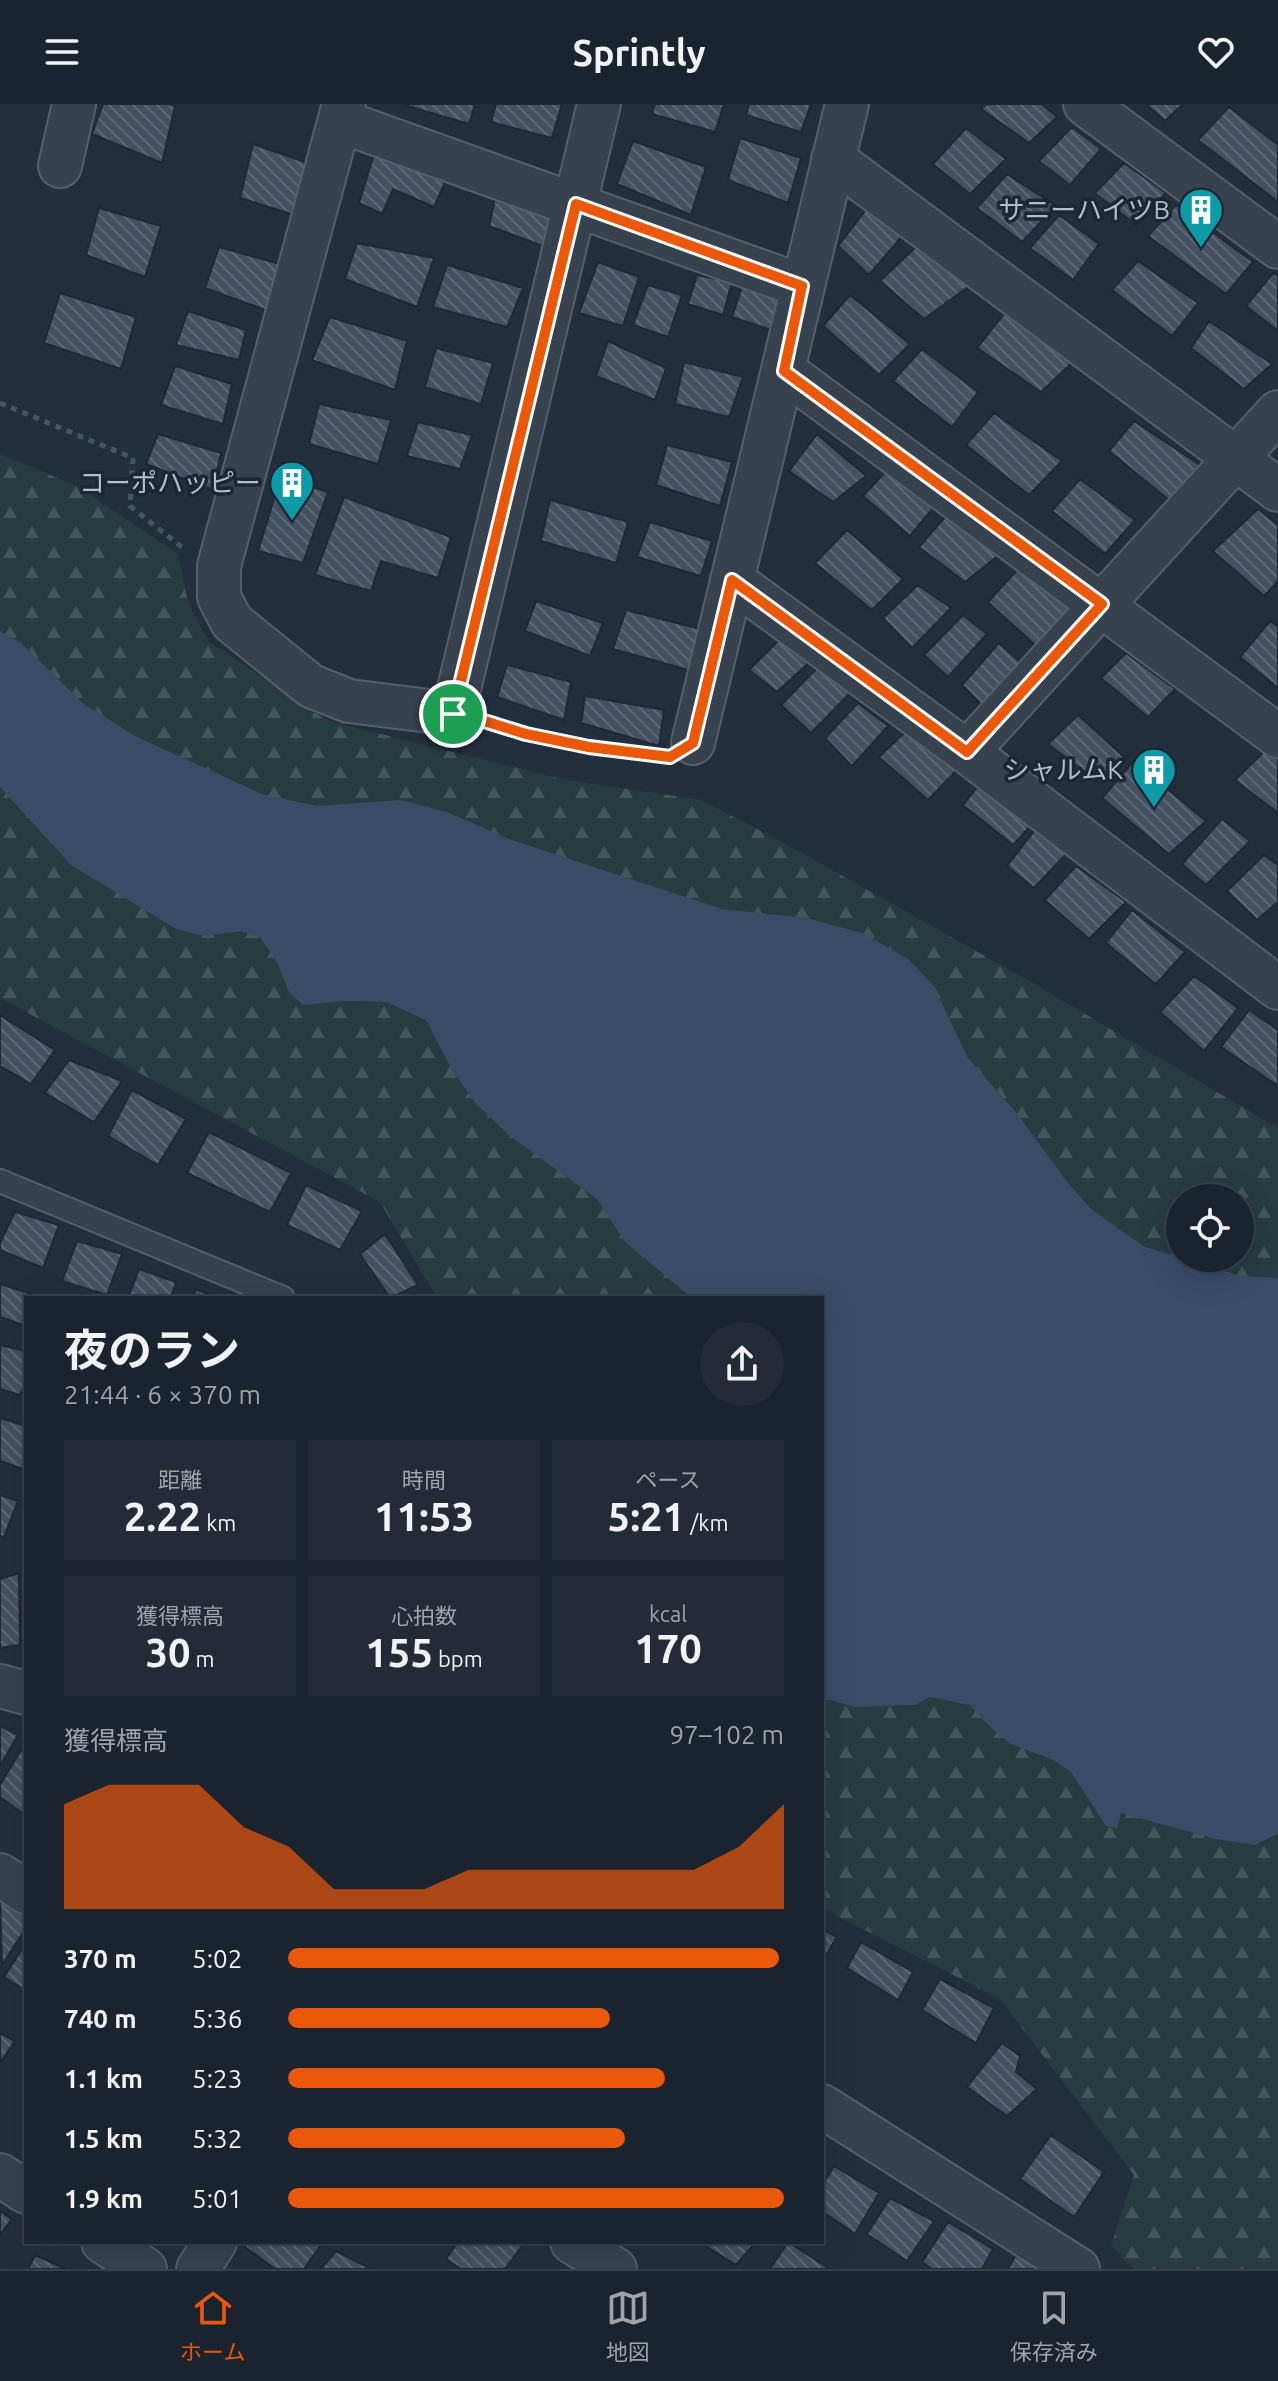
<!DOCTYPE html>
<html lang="ja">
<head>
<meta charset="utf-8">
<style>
  body { margin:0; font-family:Ubuntu,"Noto Sans JP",sans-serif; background:#242b36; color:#f1f3f6; height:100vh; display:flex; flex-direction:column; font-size:30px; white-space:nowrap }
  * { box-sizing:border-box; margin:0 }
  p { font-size:26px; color:#a0a4aa }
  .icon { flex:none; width:44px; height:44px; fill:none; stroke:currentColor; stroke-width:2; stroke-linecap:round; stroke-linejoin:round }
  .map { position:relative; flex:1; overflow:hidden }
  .details { position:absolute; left:24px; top:1192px; width:800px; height:948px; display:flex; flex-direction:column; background:#1b232e; border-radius:0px; box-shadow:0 8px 32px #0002,0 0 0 2px #39404a }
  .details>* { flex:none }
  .fabs { position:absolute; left:1166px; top:1080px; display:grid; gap:16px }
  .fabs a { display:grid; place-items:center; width:88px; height:88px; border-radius:50%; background:#1b232e; box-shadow:0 8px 32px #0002,0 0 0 2px #39404a; font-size:40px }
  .pin { position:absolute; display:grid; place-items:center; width:68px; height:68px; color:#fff; margin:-34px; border:4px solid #fff; border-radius:50%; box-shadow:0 2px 8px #0007 }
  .round { display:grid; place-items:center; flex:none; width:84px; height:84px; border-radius:42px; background:#242b36 }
  .headline { display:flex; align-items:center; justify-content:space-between; height:136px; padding:0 40px }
  h1 { font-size:44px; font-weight:700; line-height:60px }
  .metrics { display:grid; grid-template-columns:repeat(3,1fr); gap:12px; height:136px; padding:8px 40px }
  .metrics div { display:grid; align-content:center; border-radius:0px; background:#242b36; text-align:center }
  .metrics b { font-size:40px; font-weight:700 }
  .metrics small { font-size:22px; font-weight:400 }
  .metrics p { font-size:22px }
  .chart { height:224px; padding:16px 40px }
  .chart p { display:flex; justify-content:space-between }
  .chart svg { width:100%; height:144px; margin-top:8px; fill:#ea580c; opacity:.7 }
  ul { padding:0 40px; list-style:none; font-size:26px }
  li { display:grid; grid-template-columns:128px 96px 1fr; align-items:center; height:60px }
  li i { height:20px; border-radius:10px; background:#ea580c }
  header { display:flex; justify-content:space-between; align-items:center; height:104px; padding:0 40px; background:#1b232e; font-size:36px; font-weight:700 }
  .tabs { display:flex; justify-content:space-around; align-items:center; height:112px; border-top:2px solid #39404a; background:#1b232e; font-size:22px; color:#a0a4aa }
  .tabs a { display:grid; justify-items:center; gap:4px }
  .tabs .active { color:#ea580c }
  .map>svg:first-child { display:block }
</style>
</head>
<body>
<header><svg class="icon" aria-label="menu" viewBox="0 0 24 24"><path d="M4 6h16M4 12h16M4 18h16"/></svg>Sprintly<svg class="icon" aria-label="heart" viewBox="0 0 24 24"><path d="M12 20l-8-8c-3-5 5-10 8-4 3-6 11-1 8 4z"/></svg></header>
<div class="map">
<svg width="1278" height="2165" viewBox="0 0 1278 2165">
  <defs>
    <pattern id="forest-firs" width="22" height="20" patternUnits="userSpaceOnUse" patternTransform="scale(2)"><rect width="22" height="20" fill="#263c3f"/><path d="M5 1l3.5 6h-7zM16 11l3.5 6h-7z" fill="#435659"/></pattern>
    <pattern id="building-back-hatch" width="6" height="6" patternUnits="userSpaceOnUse" patternTransform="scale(2)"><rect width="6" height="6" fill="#455162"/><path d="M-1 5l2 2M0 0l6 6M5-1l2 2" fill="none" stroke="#5d6877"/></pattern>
  </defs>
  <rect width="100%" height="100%" fill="#242f3e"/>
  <path fill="url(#forest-firs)" fill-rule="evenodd" d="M0,350L77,382L178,450L188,498L208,537L328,617L567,676L701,696L797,746L1031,878L1278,1024V2165H1134L1111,2142L1134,2071L1000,1895L822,1804V1194H437L380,1098L0,894ZM1180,1094H1240V1154H1180Z"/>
  <path fill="#394c67" d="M0,527L21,539L84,600L137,633L262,690L317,702L401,696L447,708L509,735L722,805L807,814L865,830L908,855L933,881L968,954L1015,1007L1068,1079L1092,1106L1145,1143L1241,1172L1278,1174V1730L1255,1741L1216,1735L1121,1709L1117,1724L1106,1722L1071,1668L1051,1655L1011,1640L991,1624L970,1601L929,1593L915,1601L855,1603L830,1596L822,1597V1194H692L625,1138L597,1095L511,1033L476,1000L452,966L426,916L386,898L345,897L303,901L289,888L277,858L260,833L241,827L204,832L176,825L71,761L0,683Z"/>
  <path fill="url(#building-back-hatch)" stroke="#1f2835" stroke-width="2" d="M103,0H168L175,2L162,59L92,30Z
    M401,0H475L469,20Z
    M496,0H562L552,34L491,18Z
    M655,0H724L715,28L652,10Z
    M749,0H811L801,28L746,11Z
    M987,0H1042L1057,13L1029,39L981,5Z
    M1146,0H1183L1165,17Z
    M1229,3L1278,41V98L1198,36Z
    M1072,23L1101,45L1070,81L1039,57Z
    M966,24L1006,55L970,90L933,60Z
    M740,34L801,54L788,99L728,76Z
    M633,37L706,63L691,111L617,80Z
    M253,40L308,59L294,111L240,94Z
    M374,50L447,74L434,103L393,85L382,110L359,99Z
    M1124,59L1166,89L1136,121L1095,89Z
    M1007,70L1056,102L1022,138L977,104Z
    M496,90L558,111L548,144L489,122Z
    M872,98L903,131L869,171L838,142Z
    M1176,101L1253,158L1226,190L1148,132Z
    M99,104L161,122L145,173L86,151Z
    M1059,111L1099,140L1073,176L1030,144Z
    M357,139L434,154L417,203L345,175Z
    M918,141L972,180L924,215L880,177Z
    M219,143L287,162L274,209L205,184Z
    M1138,157L1198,199L1172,232L1112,186Z
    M598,158L639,173L623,222L579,209Z
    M447,161L523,184L507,223L433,203Z
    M1273,169L1278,172V227L1246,202Z
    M697,171L732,178L723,211L688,200Z
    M648,181L682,191L668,233L633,221Z
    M742,183L780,196L771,226L732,213Z
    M60,189L136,213L121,265L44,239Z
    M850,191L910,240L879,271L823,222Z
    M188,207L246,226L239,256L176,241Z
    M1004,210L1074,257L1041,288L977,244Z
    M330,213L407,237L395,286L312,256Z
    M1209,217L1272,260L1244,285L1191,244Z
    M608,237L666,264L655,296L596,272Z
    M436,244L493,259L481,300L425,283Z
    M922,245L978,288L952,323L893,277Z
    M684,258L743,273L729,313L675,300Z
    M175,262L232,280L223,320L161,301Z
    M319,300L391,316L378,360L309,340Z
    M994,309L1062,357L1029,391L966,341Z
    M1134,317L1200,361L1170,397L1109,347Z
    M418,318L472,331L460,365L407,352Z
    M158,330L221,349L213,386L146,360Z
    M817,330L866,372L833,398L789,367Z
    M667,341L732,358L720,402L656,381Z
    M887,366L933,404L910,432L863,392Z
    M281,372L328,388L303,459L258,447Z
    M1080,375L1135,416L1105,450L1052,407Z
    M344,393L451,433L438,474L381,457L371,487L315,471Z
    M550,396L628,418L616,459L541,437Z
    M1258,405L1278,421V477L1264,492L1213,447Z
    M946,412L999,451L965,478L919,443Z
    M650,418L712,437L701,472L637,453Z
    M847,426L903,475L872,506L815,459Z
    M1019,464L1073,506L1036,542L988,498Z
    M918,481L951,504L912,544L883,514Z
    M536,497L603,519L590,552L525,527Z
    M626,506L704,526L696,568L613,545Z
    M963,511L987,530L948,573L924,551Z
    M1270,517L1278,522V584L1240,553Z
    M784,531L814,554L777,588L749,566Z
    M999,539L1022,560L984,603L962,581Z
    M1126,549L1175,585L1148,613L1101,574Z
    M507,561L571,578L564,616L497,593Z
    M820,561L851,588L811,629L781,601Z
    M585,592L664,606L659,642L581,619Z
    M858,599L888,622L852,662L825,634Z
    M1078,611L1124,653L1099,679L1048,640Z
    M904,629L957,666L928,696L879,653Z
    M1266,646L1278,655V709L1235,676Z
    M1134,657L1206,717L1169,750L1102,694Z
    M983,676L1035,717L1013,741L963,701Z
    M1222,715L1250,737L1206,781L1182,760Z
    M1038,722L1069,747L1034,784L1007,762Z
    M1264,751L1278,761V798L1257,816L1227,787Z
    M1076,762L1126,798L1089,835L1045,796Z
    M1132,806L1185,848L1156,880L1106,839Z
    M1194,872L1238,904L1204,947L1160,908Z
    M1249,906L1278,926V982L1221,943Z
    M0,911L55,946L31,980L0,962Z
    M69,956L122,977L94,1018L45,989Z
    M132,986L186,1015L158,1061L108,1032Z
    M209,1028L291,1069L270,1108L187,1069Z
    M306,1081L362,1107L340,1146L287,1121Z
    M15,1108L59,1121L43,1164L0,1146V1139Z
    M385,1130L418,1181L390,1194L360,1150Z
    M77,1137L122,1150L107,1191L62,1177Z
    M139,1165L176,1178L171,1194H128Z
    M0,1180L43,1194H26V1222L0,1213Z
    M196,1185L218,1194H192Z
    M0,1241L26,1247V1278L20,1291L0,1285Z
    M0,1314L26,1322V1366L0,1357Z
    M0,1391L18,1397L4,1433L0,1432Z
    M19,1469L20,1541L0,1544V1475Z
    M0,1622L18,1631L0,1662Z
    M21,1646L26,1648V1712L0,1693V1681Z
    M0,1793L26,1809V1824L2,1861Z
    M822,1825L837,1833L822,1858Z
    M861,1838L913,1868L898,1896L847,1864Z
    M26,1839V1887L4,1873Z
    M940,1875L994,1904L976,1939L922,1906Z
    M0,1929L15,1937L0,1959Z
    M1002,1939L1020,1952L1016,1968L1037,1985L1007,2012L967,1983Z
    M1051,2031L1104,2068L1074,2113L1020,2075Z
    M834,2062L879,2089L855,2130L822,2107V2082Z
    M890,2094L934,2117L907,2157L867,2130Z
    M0,2107L12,2115L0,2131Z
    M948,2118L993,2145L982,2165H932L922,2158Z
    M248,2138H323L304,2165H275L245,2143Z
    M458,2138H525L505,2165H461L446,2155Z
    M706,2138H756L736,2161L704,2141Z
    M788,2138L830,2165H770Z
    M336,2147L371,2165H321Z
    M1017,2149L1052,2165H1008Z
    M35,2151L66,2165H28Z"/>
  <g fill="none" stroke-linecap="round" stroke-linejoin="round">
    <g stroke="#565f6c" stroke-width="26">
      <path id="lane" d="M0,1077L283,1194"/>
    </g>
    <g stroke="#565f6c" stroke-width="46">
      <path id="street" d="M344,0L219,462V493L232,518L311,582L349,597L453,610L599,0
        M1085,0L1278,143
        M340,17L802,182
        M833,55L1278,386
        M60,62L74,0
        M784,267L1278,632
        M732,476L967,648L1278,884
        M693,639L847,0
        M967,648L1278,308
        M0,1582L26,1589
        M0,1771L26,1788
        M822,2002L1078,2165
        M0,2071L26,2088
        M103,2138L145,2165
        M572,2138L615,2165
        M198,2165L215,2138"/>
    </g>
    <path stroke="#44595c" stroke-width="5" stroke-dasharray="6 6" stroke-linecap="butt" d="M0,299L133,354L130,402L183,444
      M490,618C544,636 600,644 656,651"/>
    <use href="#lane" stroke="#38414e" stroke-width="22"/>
    <use href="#street" stroke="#38414e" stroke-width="42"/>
  </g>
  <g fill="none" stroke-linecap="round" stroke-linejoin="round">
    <g stroke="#fff" stroke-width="16">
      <path id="route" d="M576,100L802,182L784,267L1102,500L967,648L732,476L693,639L670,653L589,643L526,630L481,616L453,610Z"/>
    </g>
    <use href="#route" stroke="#ea580c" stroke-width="10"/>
  </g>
  <defs>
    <g id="building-pin" transform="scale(2.3)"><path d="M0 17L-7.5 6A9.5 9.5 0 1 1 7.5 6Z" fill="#0f9aa8" stroke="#1d2633"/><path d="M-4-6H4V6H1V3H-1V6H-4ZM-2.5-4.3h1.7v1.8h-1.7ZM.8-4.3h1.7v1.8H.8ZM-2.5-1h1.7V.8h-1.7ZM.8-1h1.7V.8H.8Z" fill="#fff"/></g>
  </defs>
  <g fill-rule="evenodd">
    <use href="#building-pin" x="1201" y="106"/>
    <use href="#building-pin" x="292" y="379"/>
    <use href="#building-pin" x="1154" y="666"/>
  </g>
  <g text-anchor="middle" stroke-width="7" stroke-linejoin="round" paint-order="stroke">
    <g font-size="26" fill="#b4bcc9" stroke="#1d2633" text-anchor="end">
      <text x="1170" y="115">サニーハイツB</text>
      <text x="261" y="388">コーポハッピー</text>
      <text x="1123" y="675">シャルムK</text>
    </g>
  </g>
</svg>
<div class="fabs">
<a><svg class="icon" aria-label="locate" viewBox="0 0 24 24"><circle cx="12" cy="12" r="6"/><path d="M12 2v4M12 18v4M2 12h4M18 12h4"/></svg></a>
</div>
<div class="pin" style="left:453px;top:610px;background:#1e9e55"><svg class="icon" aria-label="arrive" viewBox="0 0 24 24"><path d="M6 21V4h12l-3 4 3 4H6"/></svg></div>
<section class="details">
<div class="headline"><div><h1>夜のラン</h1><p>21:44 · 6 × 370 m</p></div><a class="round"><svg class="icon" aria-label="share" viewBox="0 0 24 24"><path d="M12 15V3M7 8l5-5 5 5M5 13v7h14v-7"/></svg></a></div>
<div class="metrics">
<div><p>距離</p><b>2.22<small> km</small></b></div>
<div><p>時間</p><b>11:53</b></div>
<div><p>ペース</p><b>5:21<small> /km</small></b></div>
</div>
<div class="metrics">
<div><p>獲得標高</p><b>30<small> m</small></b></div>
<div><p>心拍数</p><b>155<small> bpm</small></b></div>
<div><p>kcal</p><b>170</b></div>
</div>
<div class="chart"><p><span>獲得標高</span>97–102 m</p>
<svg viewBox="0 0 160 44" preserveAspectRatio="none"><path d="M0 44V12L10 6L20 6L30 6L40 19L50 25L60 38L70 38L80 38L90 32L100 32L110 32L120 32L130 32L140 32L150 25L160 12V44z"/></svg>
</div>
<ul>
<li><b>370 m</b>5:02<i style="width:99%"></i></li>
<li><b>740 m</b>5:36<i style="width:65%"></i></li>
<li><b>1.1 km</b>5:23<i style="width:76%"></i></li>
<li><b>1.5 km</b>5:32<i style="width:68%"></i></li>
<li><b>1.9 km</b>5:01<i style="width:100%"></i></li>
</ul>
</section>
</div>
<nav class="tabs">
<a class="active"><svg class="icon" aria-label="home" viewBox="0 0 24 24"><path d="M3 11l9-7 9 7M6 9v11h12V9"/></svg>ホーム</a>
<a><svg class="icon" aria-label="map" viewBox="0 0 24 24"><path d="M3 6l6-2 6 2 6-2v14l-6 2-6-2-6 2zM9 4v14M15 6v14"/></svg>地図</a>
<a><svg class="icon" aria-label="saved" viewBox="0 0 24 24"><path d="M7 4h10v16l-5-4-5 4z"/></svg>保存済み</a>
</nav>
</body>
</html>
